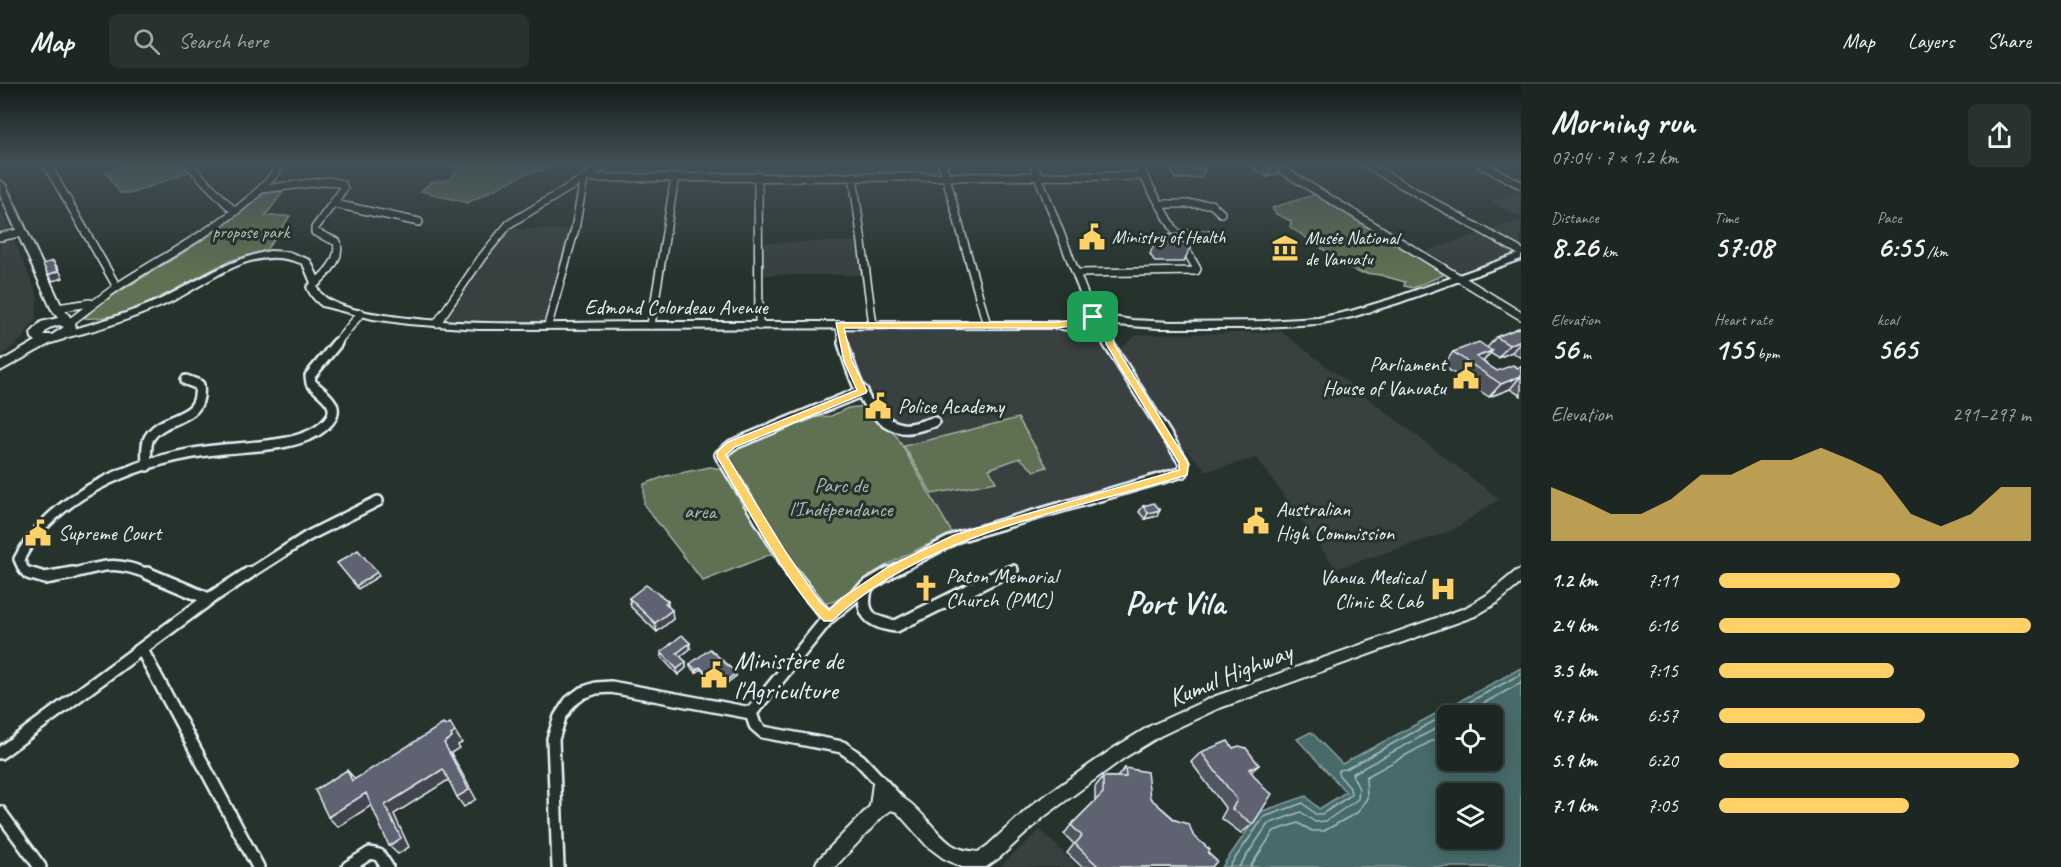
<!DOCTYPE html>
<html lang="en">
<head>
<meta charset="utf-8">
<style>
  body { margin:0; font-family:Caveat,sans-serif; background:#29322f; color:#f1f3f6; height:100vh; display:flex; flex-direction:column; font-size:22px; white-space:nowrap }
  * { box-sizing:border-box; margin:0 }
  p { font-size:20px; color:#a0a5a5 }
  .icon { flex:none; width:33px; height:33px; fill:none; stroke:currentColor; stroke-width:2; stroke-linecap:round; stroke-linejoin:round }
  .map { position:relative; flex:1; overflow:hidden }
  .sheet { display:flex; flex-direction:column; background:#1c2622; width:540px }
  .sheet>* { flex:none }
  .fabs { position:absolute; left:1437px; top:621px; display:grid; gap:12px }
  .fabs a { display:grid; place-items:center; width:66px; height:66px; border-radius:9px; background:#1c2622; box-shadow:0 3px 15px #0003,0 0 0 2px #3a4340; font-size:30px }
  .pin { position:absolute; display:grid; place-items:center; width:51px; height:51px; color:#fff; margin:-26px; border-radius:12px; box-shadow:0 3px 9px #0006 }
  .round { display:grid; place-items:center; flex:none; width:63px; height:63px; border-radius:9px; background:#29322f }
  .headline { display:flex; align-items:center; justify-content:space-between; height:102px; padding:0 30px }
  h1 { font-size:33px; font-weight:800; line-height:45px }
  .figures { display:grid; grid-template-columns:repeat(3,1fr); gap:9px; height:102px; padding:6px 30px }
  .figures div { display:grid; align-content:center }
  .figures b { font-size:30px; font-weight:800 }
  .figures small { font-size:16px; font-weight:400 }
  .figures p { font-size:16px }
  .chart { height:168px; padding:12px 30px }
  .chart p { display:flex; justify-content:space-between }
  .chart svg { width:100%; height:108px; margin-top:6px; fill:#ffd166; opacity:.7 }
  ul { padding:0 30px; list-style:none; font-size:20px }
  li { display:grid; grid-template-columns:96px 72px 1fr; align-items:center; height:45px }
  li i { height:15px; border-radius:8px; background:#ffd166 }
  header { display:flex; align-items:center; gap:36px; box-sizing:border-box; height:84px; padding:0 30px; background:#1c2622; border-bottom:2px solid #3a4340 }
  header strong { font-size:28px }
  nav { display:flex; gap:33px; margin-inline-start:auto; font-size:21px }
  .search { width:420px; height:54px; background:#29322f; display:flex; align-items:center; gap:15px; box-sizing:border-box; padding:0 21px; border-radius:9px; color:#a0a5a5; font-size:22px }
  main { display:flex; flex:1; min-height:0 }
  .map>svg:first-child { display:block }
</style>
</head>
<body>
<header>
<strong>Map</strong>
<div class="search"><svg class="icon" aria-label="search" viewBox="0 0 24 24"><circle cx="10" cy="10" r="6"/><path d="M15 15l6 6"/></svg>Search here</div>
<nav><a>Map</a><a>Layers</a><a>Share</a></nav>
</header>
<main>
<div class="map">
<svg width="1521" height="783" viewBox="0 0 1521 783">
  <rect width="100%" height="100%" fill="#26332d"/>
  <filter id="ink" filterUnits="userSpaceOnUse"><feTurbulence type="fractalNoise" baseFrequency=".0167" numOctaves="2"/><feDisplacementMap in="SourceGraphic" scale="12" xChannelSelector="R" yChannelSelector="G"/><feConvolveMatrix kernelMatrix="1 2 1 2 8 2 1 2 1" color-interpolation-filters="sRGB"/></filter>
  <g filter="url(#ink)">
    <path fill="#374141" d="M737,79H936L939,90L734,92Z
      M1521,107V134L1491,117Z
      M0,125L38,212L35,236L22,255L0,273Z
      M1521,136V178L1465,197L1420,169Z
      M504,145H575L548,241L437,239Z
      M861,157L867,191H760L759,159Z
      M890,244L1075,246L1089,251L1102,259L1129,306L1173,372L1175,384L1163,392L952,449L897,353L884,342L875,327L846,251L847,245Z
      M1282,248L1499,415L1451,447L1336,485L1257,374L1207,387L1179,359L1119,266L1137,251Z
      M1040,746L1078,783H1000Z"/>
    <path fill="#5e7052" stroke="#a3b0a5" stroke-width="1.5" d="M130,79H182L188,88L133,109H120L106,88Z
      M446,79H551L554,84L525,90L467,119L421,107L430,99L451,95L458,84Z
      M286,104L265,132H290C284,140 272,161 265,166C258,171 239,173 230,177C191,194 128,239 85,234L86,230L99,220L184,168L227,139L267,108Z
      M1316,110L1443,188V191L1413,204L1404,202L1405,198L1380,191L1357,188L1290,143L1291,137L1276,130L1272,124Z
      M866,322L897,353L952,449C919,465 885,479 856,501C844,510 835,522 819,519L798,490L727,377L737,363L806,334L831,332L848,324Z
      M1018,334L1047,383L1034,387L1020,374L989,385L996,398L932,410L904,362Z
      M710,383L722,385L774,469L703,497L644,421V400L666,392Z"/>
    <path fill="#466a6b" stroke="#87a0a3" stroke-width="1.5" fill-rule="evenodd" d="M1521,584V783H1222L1260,728L1306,712L1319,725L1346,708L1297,655L1311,648L1342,680ZM1448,632H1492V676H1448ZM1448,710H1492V754H1448Z"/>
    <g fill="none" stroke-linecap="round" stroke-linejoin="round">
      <path stroke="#a7bbc0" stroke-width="1.5" d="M1460,632L1521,599
        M1229,783L1264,733L1303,719L1315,730H1322L1351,711L1350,704L1338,690L1339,686L1346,685L1521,590
        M1239,783L1268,740L1301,728L1315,738L1326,737L1358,715L1359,705L1352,690L1448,638
        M1250,783L1274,747L1298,739L1312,747H1324L1358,728L1367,714L1366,693L1448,648"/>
      <g stroke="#e8f1f8" stroke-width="10">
        <path id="minor-far2" d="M46,79L117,203
          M187,79L234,127
          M942,79L987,241
          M1033,79L1093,233
          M1271,79L1521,232
          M1364,79L1521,168
          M1478,79L1521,101
          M758,92L759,242
          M853,92L873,241
          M584,94L1143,92
          M262,105L329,97L342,100L344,104L315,144V148L337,158C341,175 328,188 316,199
          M335,120L419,138
          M1159,120H1211L1221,129
          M1176,150L1220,151
          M0,153L23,148
          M1078,189L1196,187L1197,185L1136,79
          M57,224L90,219
          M69,239C85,227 101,214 117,203C170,168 247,132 283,79
          M437,239L482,173L509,140L609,79
          M548,241L575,145L584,94
          M651,241L675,93
          M839,241L844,261
          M1099,249L1110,261
          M335,261L361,229"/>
      </g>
      <g stroke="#e8f1f8" stroke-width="14">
        <path id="minor-far1" d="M843,259C852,289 866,337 902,344C912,346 924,340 934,338
          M147,382C147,373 145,362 149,354C164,329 204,340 199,301L186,296
          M31,491L24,486L19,475C57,404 149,372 224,365C253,362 303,362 325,341C345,323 324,311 311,299L310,292L337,259
          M66,491C104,482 112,475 151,491
          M247,491L308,452L378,417
          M793,491L720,371L732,361L863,307
          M886,491L958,453L1183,388L1184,379L1108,259
          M998,491L1013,486"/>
      </g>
      <g stroke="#e8f1f8" stroke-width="16">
        <path id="minor" d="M28,489L45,494L73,489
          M792,489L828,534
          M867,502C859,529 870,539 896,542L1003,489
          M209,515L249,489
          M142,566L258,783
          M751,629L828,534L867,502L889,489
          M0,669L209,515L147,489
          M0,728L40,783
          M348,783L370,769L379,771L387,783
          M558,783L553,655L560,633L570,618L582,609L596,604L611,603L751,629L755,641L763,648L842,663L860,676L900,719"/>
      </g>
      <g stroke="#e8f1f8" stroke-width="4">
        <path id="tertiary" d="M270,167L289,168L310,176L321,199L317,203C326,226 385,231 408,234C486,243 565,238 644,238C781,238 919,238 1056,238L1083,242C1081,238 1089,231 1093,230L1132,236L1172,238L1264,237L1318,234L1351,227L1391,215L1521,169V175L1398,219L1352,233L1318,240L1247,244H1158L1116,241L1115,249L1101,252L1056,244L478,245L408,240L373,235L322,222C315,217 310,211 307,203L311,199L303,180C249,158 211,200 164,221C131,235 96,247 60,255L55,252L56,250C92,240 128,230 161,215C198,197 229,175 270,167ZM1095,236L1106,241V245H1099L1092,240Z
          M1521,485V499L1497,519L1475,532L1217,625L1160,652L1124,674L1045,732L999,774L986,783H962L943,774L927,762L897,728L891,726L882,733L835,783H815L817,777L870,722L873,699L879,697L885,699L888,711C912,707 933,750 954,762C961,766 970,767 978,768L987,762L1033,720L1114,664L1150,642L1213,613L1465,524L1487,511L1516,487Z"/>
      </g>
      <g stroke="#e8f1f8" stroke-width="4">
        <path id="secondary" d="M0,97L5,100L62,223L75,239L76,244L64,255L51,259L0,287V278L36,257L32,254L31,249L41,238L58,234L51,224L0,110ZM59,241L64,243L52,251H43L49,244Z"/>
      </g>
      <use href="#minor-far2" stroke="#26332d" stroke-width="7"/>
      <use href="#minor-far1" stroke="#26332d" stroke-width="9"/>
      <use href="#minor" stroke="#26332d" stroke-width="11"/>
      <use href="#tertiary" fill="#26332d" fill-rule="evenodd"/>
      <use href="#secondary" fill="#26332d" fill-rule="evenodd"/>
    </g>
    <path fill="#515460" stroke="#e8f1f8" stroke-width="1.5" d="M1174,79H1201L1205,85L1201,94L1175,95L1171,87Z
      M1245,79H1282L1277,90L1267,93Z
      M1158,151L1192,158L1184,178H1155L1150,170Z
      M1521,243V274L1512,268L1498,274L1490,269L1483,278L1497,287L1518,284L1521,282V312L1510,305L1489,313L1443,282L1453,268L1487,264L1496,253Z
      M1143,422L1157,432L1145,435L1139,428Z
      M629,514L668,517V523L673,535L657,548L631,523Z
      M690,565L680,573L686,578V584L678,591L662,574L661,568Z
      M690,580L736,592L719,605L701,585L696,589L690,583Z
      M1201,668L1259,681L1251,688L1253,740L1241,749L1221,734L1226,725L1191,678Z
      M1125,684L1150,714L1193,751L1208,769L1212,783H1082L1067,769L1074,760L1064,750L1071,741L1095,717V703L1103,693H1117Z"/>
    <path fill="#42454e" stroke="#e8f1f8" stroke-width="1.5" d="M1277,79H1282L1277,90L1267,93L1273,80Z
      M53,177L58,184L63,194L53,197L48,191Z
      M1521,256V258L1512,268L1498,274L1509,261Z
      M1492,267L1481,280L1476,273Z
      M1521,292L1510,305L1489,313L1501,300Z
      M1160,426L1157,432L1145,435L1148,429Z
      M377,488L379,492L358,505L356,502Z
      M672,526L673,535L657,548L655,539Z
      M690,559V565L677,575V569Z
      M686,578V584L678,591L677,585Z
      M700,583L701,585L696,589V586Z
      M736,589V592L719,605V602Z
      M450,639L462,659L458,661L459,664L451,669L476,715L464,723L457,713L444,659L451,651Z
      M443,685L450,695L394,730L409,763L398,770L389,762L385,721Z
      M347,686L356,696L352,697Z
      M366,709L375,719L338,743L328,733Z"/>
    <path fill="#5e6270" stroke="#e8f1f8" stroke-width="1.5" d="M1175,79H1201L1205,85H1179Z
      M1187,150L1192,158L1163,159L1158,151Z
      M53,177L58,187L48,191L43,180Z
      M1521,243V256L1509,261L1496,253Z
      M1479,258L1492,267L1476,273L1497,287L1513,281L1518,284L1521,282V292L1501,300L1453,268Z
      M1154,419L1160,426L1148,429L1143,422Z
      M358,466L377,488L356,502L337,479Z
      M646,501L668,517L665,519L672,526L655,539L629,514Z
      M682,551L690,559L677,569L686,578L677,585L661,568Z
      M710,565L736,589L719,602L700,583L696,586L690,580Z
      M450,639L455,648L451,651L452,653L444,659L469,706L457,713L443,685L385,721L401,754L389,762L366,709L328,733L315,706L347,686L352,697L443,640L445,642Z
      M1228,657L1233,664L1239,662L1246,664L1259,681L1249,685L1264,704L1272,710L1253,740L1232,725L1237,716L1201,668Z
      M1125,684L1147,688L1150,714L1175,736L1189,740L1193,751L1210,766L1208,769L1217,777L1212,783H1099L1075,760L1082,752L1071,741L1103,709V693H1126Z"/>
  </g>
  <linearGradient id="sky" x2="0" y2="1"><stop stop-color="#151c19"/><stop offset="0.42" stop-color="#415057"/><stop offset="1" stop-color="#415057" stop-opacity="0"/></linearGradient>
  <rect width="1521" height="189" fill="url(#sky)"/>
  <path fill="#ffd166" stroke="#fff" stroke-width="1.5" fill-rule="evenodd" d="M1093,231C1103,231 1112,234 1117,244L1113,249L1114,260L1188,379L1187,391C1067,428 926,448 832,537H824C784,496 748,424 717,373V368L728,358L857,306L844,277L836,239L1056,238L1085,235ZM1094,236L1107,241L1104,249L1106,260L1179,379V386L954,451L888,483L842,514L829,526L820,518L785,467L726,371L735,363L866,309L867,307L852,277L844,244H1056L1087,240Z"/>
  <defs>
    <g id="civic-bare" transform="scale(2.07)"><path d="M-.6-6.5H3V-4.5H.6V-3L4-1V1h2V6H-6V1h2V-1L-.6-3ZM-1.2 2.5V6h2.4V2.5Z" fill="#ffd166" stroke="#26332d" stroke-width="2.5" paint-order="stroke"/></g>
    <g id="museum-bare" transform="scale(2.07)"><path d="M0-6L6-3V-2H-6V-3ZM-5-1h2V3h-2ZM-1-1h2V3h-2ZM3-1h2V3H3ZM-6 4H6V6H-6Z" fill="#ffd166" stroke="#26332d" stroke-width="2.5" paint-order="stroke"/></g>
    <g id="church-bare" transform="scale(2.07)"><path d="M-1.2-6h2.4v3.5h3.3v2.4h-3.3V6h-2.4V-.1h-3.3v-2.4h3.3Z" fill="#ffd166" stroke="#26332d" stroke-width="2.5" paint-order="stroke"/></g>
    <g id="hospital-bare" transform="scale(2.07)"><path d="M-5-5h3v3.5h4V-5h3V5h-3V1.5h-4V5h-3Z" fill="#ffd166" stroke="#26332d" stroke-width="2.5" paint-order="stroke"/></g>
  </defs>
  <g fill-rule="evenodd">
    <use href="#civic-bare" x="1092" y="153"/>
    <use href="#museum-bare" x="1285" y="164"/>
    <use href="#civic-bare" x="1466" y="292"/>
    <use href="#civic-bare" x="878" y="322"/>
    <use href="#civic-bare" x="1256" y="437"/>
    <use href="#civic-bare" x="38" y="449"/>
    <use href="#church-bare" x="926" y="504"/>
    <use href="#hospital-bare" x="1443" y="505"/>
    <use href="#civic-bare" x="714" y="591"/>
  </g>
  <g text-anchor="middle" stroke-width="6" stroke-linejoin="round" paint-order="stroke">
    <g font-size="18" fill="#b1bdb6" stroke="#26332d">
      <text x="251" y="154">propose park</text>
    </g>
    <g font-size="18" fill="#e8f1f8" stroke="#26332d" text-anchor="start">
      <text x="1112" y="159">Ministry of Health</text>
      <text x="1305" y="160">Musée National<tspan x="1305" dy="21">de Vanuatu</tspan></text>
    </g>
    <g font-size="21" fill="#e8f1f8" stroke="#26332d">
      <text x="676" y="230">Edmond Colordeau Avenue</text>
    </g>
    <g font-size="21" fill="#e8f1f8" stroke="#26332d" text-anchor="start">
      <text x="1446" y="287" text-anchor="end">Parliament<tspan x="1446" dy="24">House of Vanuatu</tspan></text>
      <text x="898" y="329">Police Academy</text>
      <text x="1276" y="432">Australian<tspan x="1276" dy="24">High Commission</tspan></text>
      <text x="58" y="456">Supreme Court</text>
      <text x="946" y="499">Paton Memorial<tspan x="946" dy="24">Church (PMC)</tspan></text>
      <text x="1423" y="500" text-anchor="end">Vanua Medical<tspan x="1423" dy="24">Clinic &amp; Lab</tspan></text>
    </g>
    <g font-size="21" fill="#b1bdb6" stroke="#26332d">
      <text x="841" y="408">Parc de<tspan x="841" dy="24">l'Indépendance</tspan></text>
      <text x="700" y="434">area</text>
    </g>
    <g font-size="26" fill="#e8f1f8" stroke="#26332d" text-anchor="start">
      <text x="734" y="585">Ministère de<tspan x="734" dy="30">l'Agriculture</tspan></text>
    </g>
    <g font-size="26" fill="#e8f1f8" stroke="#26332d">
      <text transform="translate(1230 590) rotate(-22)" y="9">Kumul Highway</text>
    </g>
    <g font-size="33" font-weight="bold" fill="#e8f1f8" stroke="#26332d">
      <text x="1175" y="530">Port Vila</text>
    </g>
  </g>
</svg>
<div class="fabs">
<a><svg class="icon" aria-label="locate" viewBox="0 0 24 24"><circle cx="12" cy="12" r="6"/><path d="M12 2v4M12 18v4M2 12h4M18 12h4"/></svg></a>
<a><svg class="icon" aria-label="layers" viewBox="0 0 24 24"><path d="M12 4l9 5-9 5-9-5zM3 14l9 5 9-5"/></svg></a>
</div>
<div class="pin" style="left:1093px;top:233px;background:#1e9e55"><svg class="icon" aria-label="arrive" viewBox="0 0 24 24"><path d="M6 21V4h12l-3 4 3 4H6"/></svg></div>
</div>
<section class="sheet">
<div class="headline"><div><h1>Morning run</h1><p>07:04 · 7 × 1.2 km</p></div><a class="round"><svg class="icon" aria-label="share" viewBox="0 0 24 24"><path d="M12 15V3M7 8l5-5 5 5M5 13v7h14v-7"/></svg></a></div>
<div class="figures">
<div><p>Distance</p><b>8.26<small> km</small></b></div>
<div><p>Time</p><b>57:08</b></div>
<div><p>Pace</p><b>6:55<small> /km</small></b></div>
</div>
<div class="figures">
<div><p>Elevation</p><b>56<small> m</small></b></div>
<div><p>Heart rate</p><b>155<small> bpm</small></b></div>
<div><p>kcal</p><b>565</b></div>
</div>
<div class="chart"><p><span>Elevation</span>291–297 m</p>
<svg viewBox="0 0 160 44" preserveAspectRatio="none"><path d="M0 44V22L10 27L20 33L30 33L40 27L50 17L60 17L70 11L80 11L90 6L100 11L110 17L120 33L130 38L140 33L150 22L160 22V44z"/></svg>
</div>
<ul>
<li><b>1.2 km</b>7:11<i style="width:58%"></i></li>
<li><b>2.4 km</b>6:16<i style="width:100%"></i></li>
<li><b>3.5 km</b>7:15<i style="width:56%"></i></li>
<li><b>4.7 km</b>6:57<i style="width:66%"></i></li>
<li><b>5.9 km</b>6:20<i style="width:96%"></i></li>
<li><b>7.1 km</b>7:05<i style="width:61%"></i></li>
</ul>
</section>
</main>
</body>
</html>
